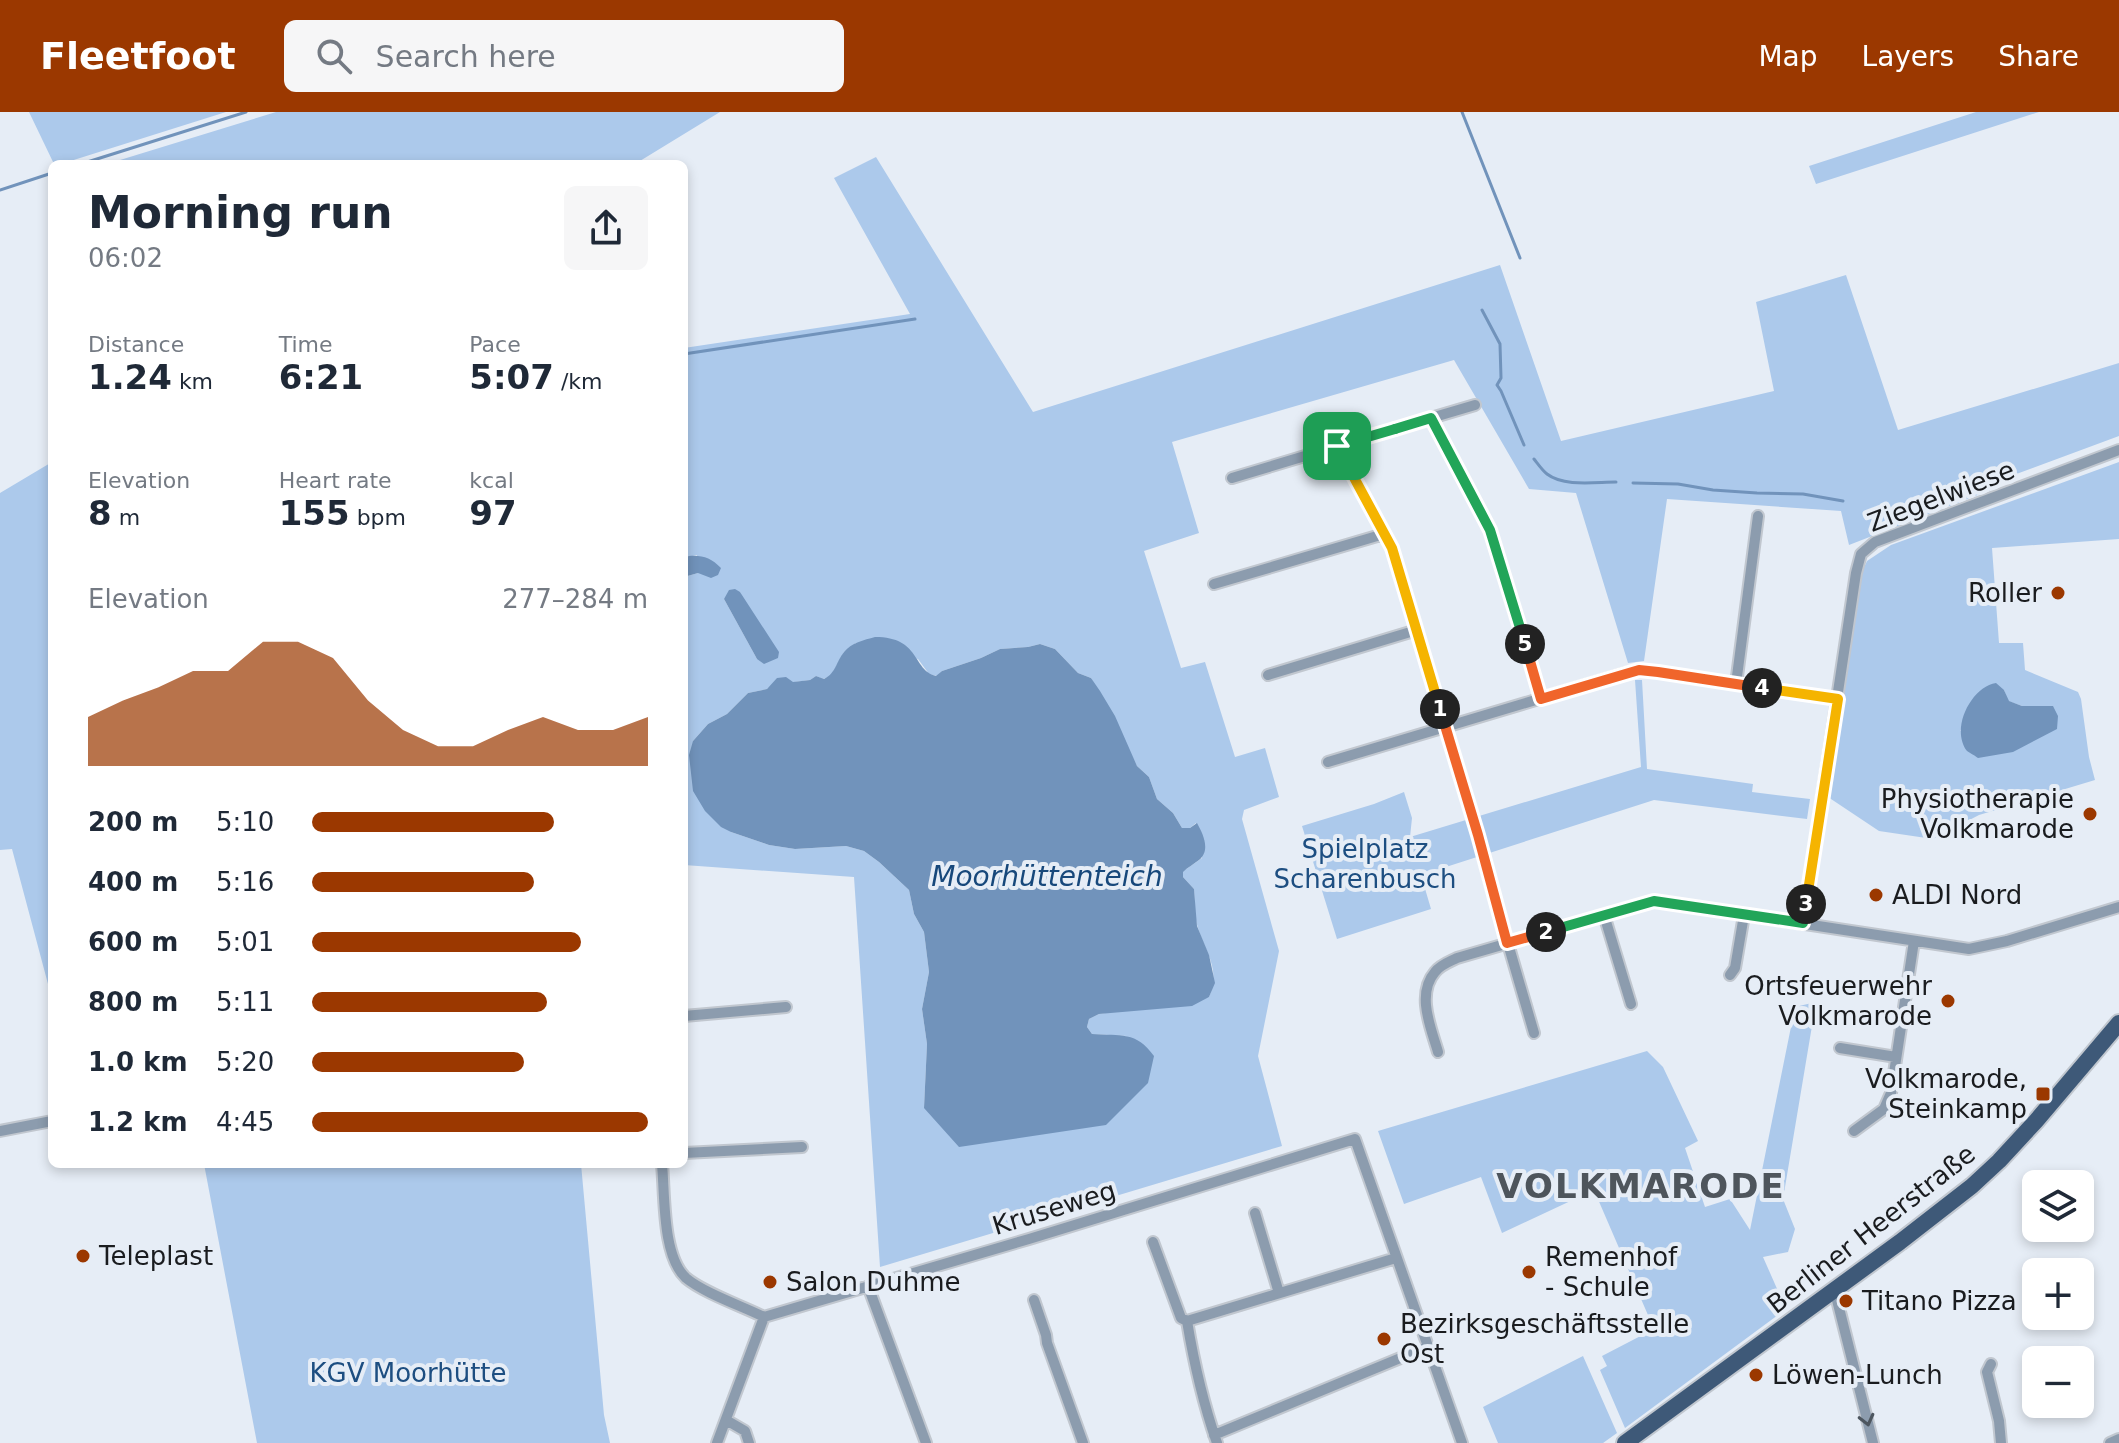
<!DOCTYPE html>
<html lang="en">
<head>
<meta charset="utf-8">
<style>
  body { margin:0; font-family:"DejaVu Sans",sans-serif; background:#f6f6f7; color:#1f2937; height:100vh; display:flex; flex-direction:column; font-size:30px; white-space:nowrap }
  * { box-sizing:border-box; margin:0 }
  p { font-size:26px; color:#747a83 }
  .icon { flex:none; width:44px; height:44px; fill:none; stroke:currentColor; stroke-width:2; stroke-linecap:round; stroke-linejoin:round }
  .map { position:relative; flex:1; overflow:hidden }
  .sheet { position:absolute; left:48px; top:48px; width:640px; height:1008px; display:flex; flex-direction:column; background:#fff; border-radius:12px; box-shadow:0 4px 12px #0003 }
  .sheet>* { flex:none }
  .buttons { position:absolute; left:2022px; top:1058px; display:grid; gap:16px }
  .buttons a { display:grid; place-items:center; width:72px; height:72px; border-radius:12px; background:#fff; box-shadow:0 4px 12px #0003; font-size:40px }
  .pin { position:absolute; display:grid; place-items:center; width:68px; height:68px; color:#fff; margin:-34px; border-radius:16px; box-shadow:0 4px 12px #0006 }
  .km { position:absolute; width:40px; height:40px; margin:-20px; border-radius:50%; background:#222; color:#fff; font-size:22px; line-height:40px; text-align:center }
  .round { display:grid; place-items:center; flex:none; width:84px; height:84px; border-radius:12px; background:#f6f6f7 }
  .overview { display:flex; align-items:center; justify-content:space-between; height:136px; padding:0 40px }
  h1 { font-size:44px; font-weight:700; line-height:60px }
  .figures { display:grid; grid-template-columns:repeat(3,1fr); gap:12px; height:136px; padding:8px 40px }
  .figures div { display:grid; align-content:center }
  .figures b { font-size:34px; font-weight:700 }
  .figures small { font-size:22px; font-weight:400 }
  .figures p { font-size:22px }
  .chart { height:224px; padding:16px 40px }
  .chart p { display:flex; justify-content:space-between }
  .chart svg { width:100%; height:144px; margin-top:8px; fill:#9b3800; opacity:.7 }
  ul { padding:0 40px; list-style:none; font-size:26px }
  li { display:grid; grid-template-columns:128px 96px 1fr; align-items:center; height:60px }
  li i { height:20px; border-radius:10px; background:#9b3800 }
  header { display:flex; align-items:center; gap:48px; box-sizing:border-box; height:112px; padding:0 40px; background:#9b3800; color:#fff }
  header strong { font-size:38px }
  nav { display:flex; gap:44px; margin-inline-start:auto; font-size:28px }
  .search { width:560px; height:72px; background:#f6f6f7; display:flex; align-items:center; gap:20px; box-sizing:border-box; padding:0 28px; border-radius:12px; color:#747a83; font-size:30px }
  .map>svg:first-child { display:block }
</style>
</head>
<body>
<header>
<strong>Fleetfoot</strong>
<div class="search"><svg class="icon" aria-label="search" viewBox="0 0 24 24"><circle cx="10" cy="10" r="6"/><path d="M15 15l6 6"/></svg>Search here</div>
<nav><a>Map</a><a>Layers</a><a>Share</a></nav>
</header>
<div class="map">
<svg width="2119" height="1331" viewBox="0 0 2119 1331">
  <rect width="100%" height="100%" fill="#e6edf6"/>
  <path fill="#acc9eb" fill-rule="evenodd" d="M29,0H226L61,52H54Z
    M276,0H720L635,52H107Z
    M1976,0H2039L1816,72L1809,54Z
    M876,45L1033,300L1500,153L1561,329L1774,279L1756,190L1846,163L1898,318L2119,251V324L1992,371L1993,377L1849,433L1841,399L1667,387L1644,549L1628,551L1576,381L1529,377L1454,248L1172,330L1199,421L1144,439L1181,556L1205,550L1235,645L1265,636L1279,685L1244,698L1242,707L1279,839L1258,944L1282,1034L880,1155L854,765L684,753V465L698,461L697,443L684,446V236L910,202L834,66ZM740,480L757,547L724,487ZM856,531L918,547L929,562L937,564L942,559L981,546L1000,537L1028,535L1040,532L1055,537L1078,561L1091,566L1137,654L1149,665L1157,687L1173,701L1182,716H1190L1196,711L1202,746L1182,760L1183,765L1194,777C1195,790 1194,804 1198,816C1206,842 1221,857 1209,885L1099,902L1089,907L1087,915L1092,922L1127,924L924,996L927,932L922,897L929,860L924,820L914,802L909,778L879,750L864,739L846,734L795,737L769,733L731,720L693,629L708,612L727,602L748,581L767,577L772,573L810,568L816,564L823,567L831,564L844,540Z
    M52,350V887L12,737L0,738V381Z
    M2119,350V427L1992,436L1999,531H2023L2025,558L2078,580L2081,587L2089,645L2095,668L1979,703L1933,727L1879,719L1828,685L1860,464L1867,449L1891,433ZM2004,578L2008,589L2022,594H2053L1960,619Z
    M1635,568H1642L1647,657L1753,672L1752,680L1810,687L1807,707L1654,688L1421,763L1431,797L1337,827L1302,714L1374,692L1404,680L1412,706L1410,725L1641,655Z
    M1816,890L1783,1087L1795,1117L1788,1140L1763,1145L1786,1197L1625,1316L1600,1258L1607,1254L1602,1244L1654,1217L1594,1078L1502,1121L1481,1065L1404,1092L1378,1019L1647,939L1663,955L1698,1029L1685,1036L1705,1095L1730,1087L1750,1118L1795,895Z
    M204,1052H581L604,1303L610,1331H257Z
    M1583,1244L1617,1321L1603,1331H1498L1483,1295Z"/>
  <path fill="#7193bb" d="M689,444C703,443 711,446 721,456L718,463L711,466L698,461L684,465V446Z
    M735,477L740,480L779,540L778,546L764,552L757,547L724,487L729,478Z
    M875,525C921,525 912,558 936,564L942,559L981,546L1000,537L1028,535L1040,532L1055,537L1078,561L1091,566L1100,579L1115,604L1137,654L1149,665L1157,687L1173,701L1182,716H1190L1197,711C1203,722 1211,738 1199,748C1194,752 1188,755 1183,760V765L1194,777L1197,814L1209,843L1215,871L1209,885L1192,894L1099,902L1089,907L1087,915L1092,922C1121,924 1136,919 1154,944L1148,971L1106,1013L959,1035L924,996L927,932L922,897L929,860L924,820L914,802L909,778L879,750L864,739L846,734L795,737L769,733L731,720L721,715L705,699L693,679L689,643L693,629L708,612L727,602L748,581L767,577L777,566L786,565L793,570L810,568L816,564L824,567C836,561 836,550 844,540C851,531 864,528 875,525Z
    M1996,571L2004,578L2009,589L2022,594H2053L2058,604L2057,617L2013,640L1978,646C1977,645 1967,639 1967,639C1950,617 1971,575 1996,571Z"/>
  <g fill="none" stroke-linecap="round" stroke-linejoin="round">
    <path stroke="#7193bb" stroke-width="3" d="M1462,0L1520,146
      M81,52L246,0
      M0,78L52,61
      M1482,198L1500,232L1501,266L1497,273L1501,279L1524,333
      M684,242L915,207
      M1534,347C1538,352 1542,358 1547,362C1564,375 1595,370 1616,370
      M1633,371L1678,372L1713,378L1757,381L1803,382L1843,389"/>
    <g stroke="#c1c7cf" stroke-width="14">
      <path id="minor" d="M1431,306L1475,293
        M1337,334L1392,436L1478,723L1490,770L1534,921
        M1232,366L1431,306L1490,418L1541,587
        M1214,472L1384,422
        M1268,563L1417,518
        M1736,572L1758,404
        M1328,650L1626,561L1639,558L1658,560L1838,587
        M1604,803L1631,892
        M1803,811L1856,461L1861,442L1875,430L2119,338
        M1730,863L1735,856L1744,803
        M684,904L786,895
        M1840,936L1896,945
        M1438,940C1431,916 1416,882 1435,860C1440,853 1449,850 1457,846L1654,789L1969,837L2007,829L2119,795
        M0,1019L52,1009
        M1854,1019L1884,997L1891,981L1914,829
        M684,1041L802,1035
        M662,1052C665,1083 662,1144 686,1166C704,1181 742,1194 764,1205
        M1255,1101L1279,1181
        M1153,1130L1181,1206L1187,1209C1194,1251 1203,1291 1217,1331
        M868,1174L926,1331
        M1832,1180L1837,1188L1873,1331
        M1034,1188L1046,1223L1047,1231L1083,1331
        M764,1205L1029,1127L1355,1027L1462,1331
        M1187,1209L1396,1146
        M1991,1252L1987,1260L1999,1309L2001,1331
        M726,1308L745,1319L749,1331
        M1214,1323L1427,1235
        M717,1331L764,1205
        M2110,1331L2119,1327"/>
    </g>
    <g stroke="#c1c7cf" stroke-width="20">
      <path id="primary" d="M1625,1331L1900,1130L1972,1074L1999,1049L2036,1009L2119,911"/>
    </g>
    <use href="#minor" stroke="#8c9cae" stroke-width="10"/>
    <use href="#primary" stroke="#3e5978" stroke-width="16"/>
  </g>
  <defs><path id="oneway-chevron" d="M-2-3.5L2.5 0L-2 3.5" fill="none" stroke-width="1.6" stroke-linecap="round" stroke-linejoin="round" transform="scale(2)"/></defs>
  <use stroke="#4d565f" href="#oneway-chevron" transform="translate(1867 1308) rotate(76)"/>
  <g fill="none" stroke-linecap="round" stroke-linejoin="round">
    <g stroke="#fff" stroke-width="16">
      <path id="split-1" d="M1337,334L1392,436L1440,597"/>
    </g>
    <g stroke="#fff" stroke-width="16">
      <path id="split-2" d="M1440,597L1478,723L1507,831L1546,820"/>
    </g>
    <g stroke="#fff" stroke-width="16">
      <path id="split-3" d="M1546,820L1654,789L1803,811L1806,792"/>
    </g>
    <g stroke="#fff" stroke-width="16">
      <path id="split-4" d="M1762,576L1838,587L1806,792"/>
    </g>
    <g stroke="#fff" stroke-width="16">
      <path id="split-5" d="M1525,532L1541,587L1639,558L1658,560L1762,576"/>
    </g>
    <g stroke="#fff" stroke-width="16">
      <path id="split-6" d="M1395,317L1431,306L1490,418L1525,532"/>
    </g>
    <g stroke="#fff" stroke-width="16">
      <path id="split-7" d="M1337,334L1395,317"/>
    </g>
    <use href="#split-1" stroke="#f5b400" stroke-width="10"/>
    <use href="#split-2" stroke="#f0652b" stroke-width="10"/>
    <use href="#split-3" stroke="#22a559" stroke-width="10"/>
    <use href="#split-4" stroke="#f5b400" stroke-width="10"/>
    <use href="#split-5" stroke="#f0652b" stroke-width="10"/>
    <use href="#split-6" stroke="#22a559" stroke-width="10"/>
    <use href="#split-7" stroke="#22a559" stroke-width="10"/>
  </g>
  <g fill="#9b3800" stroke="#e6edf6" stroke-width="3">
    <circle cx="2058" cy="481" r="8"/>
    <circle cx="2090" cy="702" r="8"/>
    <circle cx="1876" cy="783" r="8"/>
    <circle cx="1948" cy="889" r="8"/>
    <rect x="2035" y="974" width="16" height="16" rx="4"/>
    <circle cx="83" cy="1144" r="8"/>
    <circle cx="1529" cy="1160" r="8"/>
    <circle cx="770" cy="1170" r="8"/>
    <circle cx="1846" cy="1189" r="8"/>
    <circle cx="1384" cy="1227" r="8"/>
    <circle cx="1756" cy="1263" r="8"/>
  </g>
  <g text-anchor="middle" stroke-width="8" stroke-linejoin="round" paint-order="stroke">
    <g font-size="26" fill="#1a1c1f" stroke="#e6edf6">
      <text transform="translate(1941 384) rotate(-21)" y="9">Ziegelwiese</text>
      <text transform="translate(1054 1096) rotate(-17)" y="9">Kruseweg</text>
      <text transform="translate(1871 1117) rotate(-38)" y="9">Berliner Heerstraße</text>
    </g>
    <g font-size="26" fill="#1a1c1f" stroke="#e6edf6" text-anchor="start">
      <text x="2042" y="490" text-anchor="end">Roller</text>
      <text x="2074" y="696" text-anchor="end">Physiotherapie<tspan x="2074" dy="30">Volkmarode</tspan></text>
      <text x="1892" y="792">ALDI Nord</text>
      <text x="1932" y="883" text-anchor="end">Ortsfeuerwehr<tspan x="1932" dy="30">Volkmarode</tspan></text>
      <text x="2027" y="976" text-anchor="end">Volkmarode,<tspan x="2027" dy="30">Steinkamp</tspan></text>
      <text x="99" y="1153">Teleplast</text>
      <text x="1545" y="1154">Remenhof<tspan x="1545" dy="30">- Schule</tspan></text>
      <text x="786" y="1179">Salon Duhme</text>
      <text x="1862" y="1198">Titano Pizza</text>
      <text x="1400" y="1221">Bezirksgeschäftsstelle<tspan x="1400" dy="30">Ost</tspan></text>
      <text x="1772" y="1272">Löwen-Lunch</text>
    </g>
    <g font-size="26" fill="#1d4e81" stroke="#e6edf6">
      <text x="1365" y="746">Spielplatz<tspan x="1365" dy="30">Scharenbusch</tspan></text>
      <text x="408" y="1270">KGV Moorhütte</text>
    </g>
    <g font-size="28" font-style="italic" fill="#17487b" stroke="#e6edf6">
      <text x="1047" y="774">Moorhüttenteich</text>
    </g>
    <g font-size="34" font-weight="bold" letter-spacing="2" fill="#4e555c" stroke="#e6edf6">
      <text x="1641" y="1086">VOLKMARODE</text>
    </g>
  </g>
</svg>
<div class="buttons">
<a><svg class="icon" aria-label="layers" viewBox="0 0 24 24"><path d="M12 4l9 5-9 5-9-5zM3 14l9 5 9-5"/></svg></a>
<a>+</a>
<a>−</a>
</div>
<div class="pin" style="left:1337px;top:334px;background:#1e9e55"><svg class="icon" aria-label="arrive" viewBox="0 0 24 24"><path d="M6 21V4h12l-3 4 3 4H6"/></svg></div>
<b class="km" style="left:1440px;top:597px">1</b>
<b class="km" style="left:1546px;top:820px">2</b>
<b class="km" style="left:1806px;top:792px">3</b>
<b class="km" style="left:1762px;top:576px">4</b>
<b class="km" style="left:1525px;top:532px">5</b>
<section class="sheet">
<div class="overview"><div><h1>Morning run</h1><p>06:02</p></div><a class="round"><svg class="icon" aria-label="share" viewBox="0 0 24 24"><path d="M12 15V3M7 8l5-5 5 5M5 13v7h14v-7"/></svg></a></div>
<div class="figures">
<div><p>Distance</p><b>1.24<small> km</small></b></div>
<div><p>Time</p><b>6:21</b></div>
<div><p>Pace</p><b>5:07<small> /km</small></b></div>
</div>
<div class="figures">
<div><p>Elevation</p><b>8<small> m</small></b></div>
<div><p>Heart rate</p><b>155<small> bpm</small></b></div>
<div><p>kcal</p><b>97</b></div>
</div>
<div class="chart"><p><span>Elevation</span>277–284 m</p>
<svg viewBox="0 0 160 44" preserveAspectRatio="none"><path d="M0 44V29L10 24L20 20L30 15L40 15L50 6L60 6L70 11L80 24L90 33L100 38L110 38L120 33L130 29L140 33L150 33L160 29V44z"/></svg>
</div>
<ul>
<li><b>200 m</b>5:10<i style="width:72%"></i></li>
<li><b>400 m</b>5:16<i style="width:66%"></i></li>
<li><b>600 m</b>5:01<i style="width:80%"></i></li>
<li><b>800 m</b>5:11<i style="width:70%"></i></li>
<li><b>1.0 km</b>5:20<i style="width:63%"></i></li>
<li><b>1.2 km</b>4:45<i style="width:100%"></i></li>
</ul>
</section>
</div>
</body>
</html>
